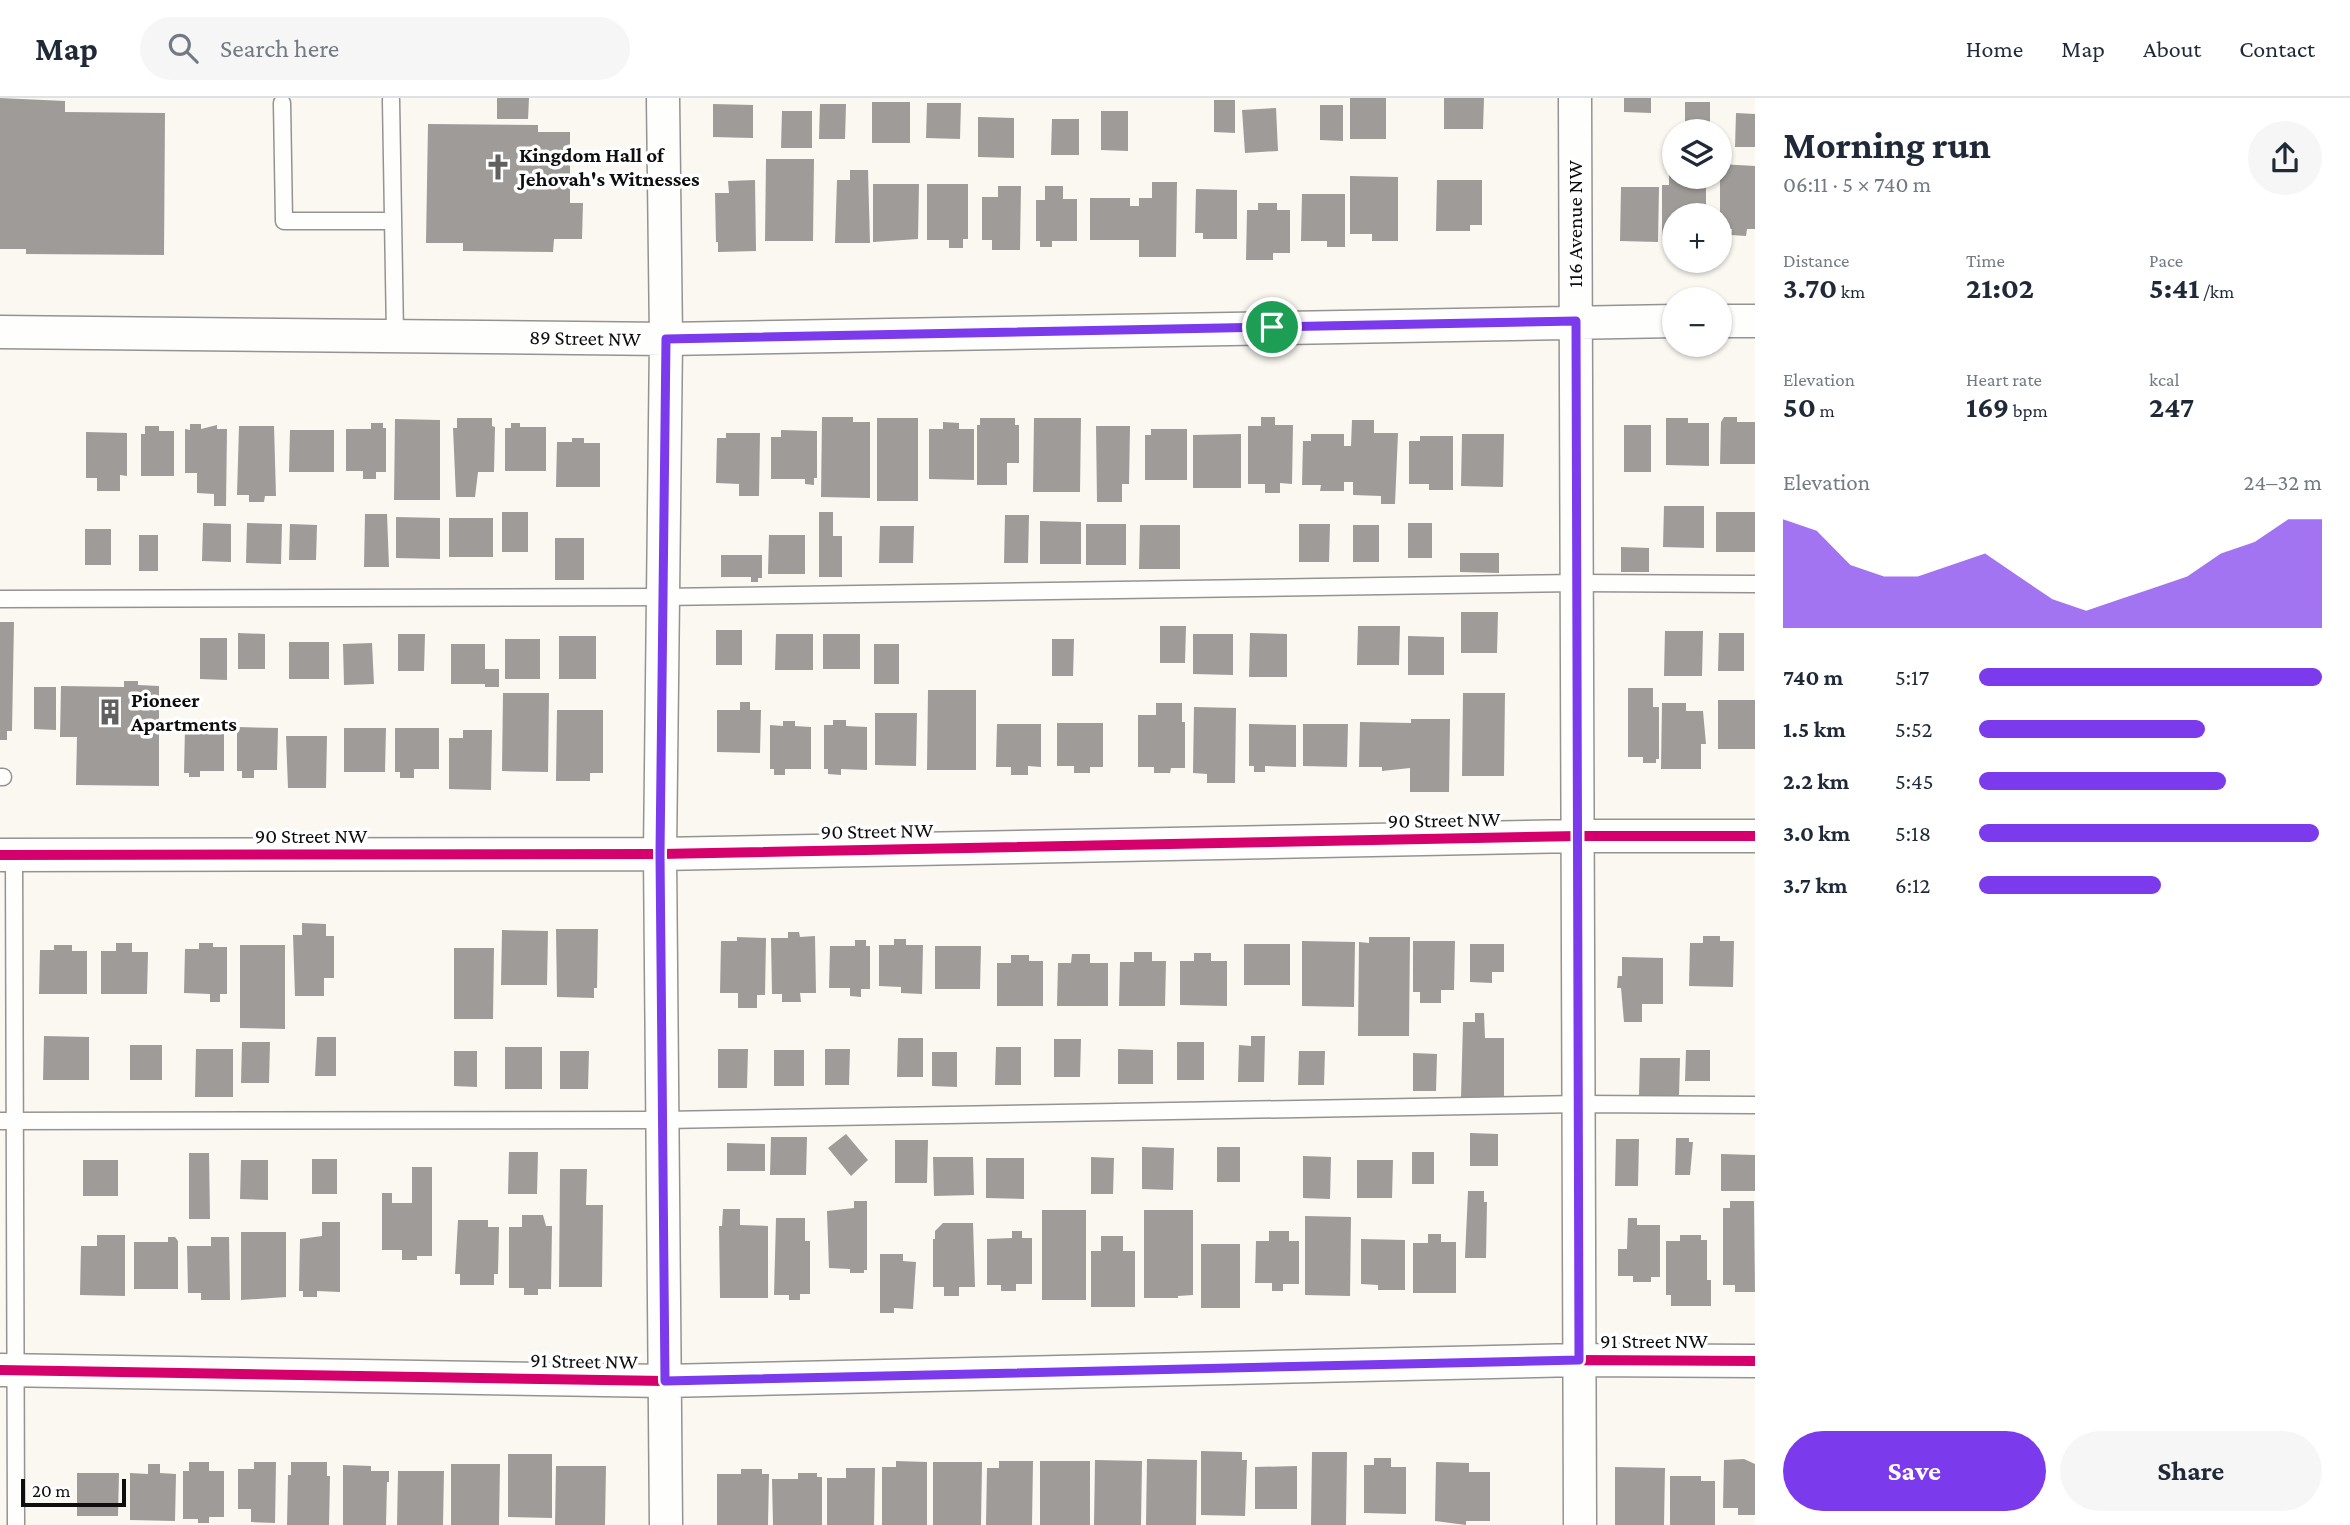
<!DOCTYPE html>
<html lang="en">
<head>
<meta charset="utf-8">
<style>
  body { margin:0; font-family:"Crimson Pro",serif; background:#f6f6f7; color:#1f2937; height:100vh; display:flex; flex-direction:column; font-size:26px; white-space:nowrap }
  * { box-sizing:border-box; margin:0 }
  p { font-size:23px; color:#747a83 }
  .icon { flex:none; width:38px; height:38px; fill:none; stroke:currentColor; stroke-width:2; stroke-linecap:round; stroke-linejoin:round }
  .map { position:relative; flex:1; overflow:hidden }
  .sheet { display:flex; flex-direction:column; background:#fff; width:595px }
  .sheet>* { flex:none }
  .buttons { position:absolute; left:1662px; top:21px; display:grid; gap:14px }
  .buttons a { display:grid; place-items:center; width:70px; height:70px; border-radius:50%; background:#fff; box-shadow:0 2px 5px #0004; font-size:35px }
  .scale { position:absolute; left:21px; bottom:18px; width:105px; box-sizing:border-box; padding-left:7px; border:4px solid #0e0e0e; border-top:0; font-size:19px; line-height:24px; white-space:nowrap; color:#0e0e0e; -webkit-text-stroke:5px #fff; paint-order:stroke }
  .pin { position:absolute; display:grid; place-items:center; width:60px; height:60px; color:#fff; margin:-30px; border:4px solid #fff; border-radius:50%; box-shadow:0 2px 7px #0007 }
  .round { display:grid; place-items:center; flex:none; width:74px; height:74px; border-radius:37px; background:#f6f6f7 }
  .head { display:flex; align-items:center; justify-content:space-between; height:119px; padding:0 28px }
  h1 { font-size:38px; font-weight:700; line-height:52px }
  .metrics { display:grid; grid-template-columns:repeat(3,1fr); gap:10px; height:119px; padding:7px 28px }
  .metrics div { display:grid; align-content:center }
  .metrics b { font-size:30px; font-weight:700 }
  .metrics small { font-size:19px; font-weight:400 }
  .metrics p { font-size:19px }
  .chart { height:196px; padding:14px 28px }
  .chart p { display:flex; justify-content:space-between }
  .chart svg { width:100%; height:126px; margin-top:7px; fill:#7c3aed; opacity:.7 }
  .primary-button { display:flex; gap:14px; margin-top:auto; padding:14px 28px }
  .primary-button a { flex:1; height:80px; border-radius:42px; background:#7c3aed; color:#fff; font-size:28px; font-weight:700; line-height:80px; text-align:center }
  .primary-button a+a { background:#f6f6f7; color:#1f2937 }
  ul { padding:0 28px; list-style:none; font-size:23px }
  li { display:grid; grid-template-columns:112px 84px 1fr; align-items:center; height:52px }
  li i { height:18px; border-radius:9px; background:#7c3aed }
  header { display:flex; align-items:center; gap:42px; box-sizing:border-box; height:98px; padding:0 35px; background:#fff; border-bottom:2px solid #e0e1e3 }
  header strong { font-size:33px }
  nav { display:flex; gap:38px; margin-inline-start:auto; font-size:24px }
  .search { width:490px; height:63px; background:#f6f6f7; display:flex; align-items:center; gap:18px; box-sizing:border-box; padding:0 24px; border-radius:38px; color:#747a83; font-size:26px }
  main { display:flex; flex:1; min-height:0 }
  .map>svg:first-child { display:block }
</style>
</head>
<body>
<header>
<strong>Map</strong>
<div class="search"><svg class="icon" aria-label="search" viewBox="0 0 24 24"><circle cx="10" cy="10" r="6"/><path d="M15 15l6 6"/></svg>Search here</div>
<nav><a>Home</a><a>Map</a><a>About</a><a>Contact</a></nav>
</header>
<main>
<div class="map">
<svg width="1755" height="1427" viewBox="0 0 1755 1427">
  <rect width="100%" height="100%" fill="#fbf8f2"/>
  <path fill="#9e9b98" d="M0,0L65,3V14L165,15L164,157L26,156V151H0Z
    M497,0H529L528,21H497Z
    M1350,0H1386V41H1350Z
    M1444,0H1484L1483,31H1444Z
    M1624,0H1651V15L1624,14Z
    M1214,2H1235V35L1214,34Z
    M872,4H910V45H872Z
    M1685,4H1710V33H1685Z
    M927,5H961L960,41L926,40Z
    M713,6L753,7V40L713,39Z
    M820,6H846L845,41H819Z
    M1320,7H1343V43L1320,42Z
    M1276,10L1278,53L1245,55L1242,12Z
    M782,13H812V50H781Z
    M1101,13H1128V53L1101,52Z
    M1736,15L1755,16V49H1735Z
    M978,19L1014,20V60L978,59Z
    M1052,21H1079V57H1051Z
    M428,26L538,27V34H570V105H583L582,141H554L553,154L463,153V145H426Z
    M766,61H814L813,143H765Z
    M1720,66L1755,68V131H1747L1746,138L1731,137L1732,131H1720Z
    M850,72H868L870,145H835L837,82H850Z
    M1669,75H1675V79L1693,80V87H1706V117H1675V142H1662V87H1669Z
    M1350,78L1398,79V143H1372V136H1350Z
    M755,82L756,153L718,154V144H716L715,95H729L728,83Z
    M1437,82H1482V127H1470V133H1436Z
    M1152,84H1177L1176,159H1139V142H1090V100H1130V108H1139V100H1152Z
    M873,86H919L918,141L873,144Z
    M927,86H968V141H963V150H949V142H927Z
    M998,88H1021L1020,152H992V142H982V99H998Z
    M1045,88H1063V101H1077V143H1052V149H1040V143H1036V102H1045Z
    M1621,89H1659L1658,144L1620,143Z
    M1196,91L1237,92V141H1203V135H1195Z
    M1302,96H1345V149H1327V143H1301Z
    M1258,105H1277V112H1290V155H1273V162H1246L1247,112H1258Z
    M822,319H853V324H870V400L821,399Z
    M1261,319H1275V327H1293L1292,386L1280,385V395H1265V386H1248V328H1261Z
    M1724,319H1737V324H1755V366H1720L1721,324Z
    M457,320H492V328L495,329L494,374H478L475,399H456L453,330H457Z
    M877,320H918V403H877Z
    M980,320H1015V327H1019V365H1007V387H977V327H980Z
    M1034,320H1081L1080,394H1033Z
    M1666,320H1688V325H1709V368L1666,367Z
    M395,321L440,322V402H394Z
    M1352,322H1374V335H1398L1395,406H1381V398L1353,397V384H1344V393H1320L1321,387H1302L1303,343H1311V336H1344V348H1351Z
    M943,324L959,325V331H974V382L929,381V331H943Z
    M371,325H383V330H386V374H376V381H363V373H346V331H371Z
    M511,325H520V329H546V373H505V330H511Z
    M190,326H201V331L217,327V331H227L226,408H214V396L197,395V375H185V331L190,332Z
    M1624,327H1651V374H1624Z
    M145,328H159V333H174V378H141V336H145Z
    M239,328H274L276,398H265L264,404H249V397H237Z
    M1096,328H1130L1129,386H1122V404H1097Z
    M1151,331H1187V382H1145V337H1151Z
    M290,332H334V374H289Z
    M781,332L817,333V380H814V387L805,386V381H771V339H781Z
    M86,334L127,335V378L120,377V393H97V380H86Z
    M726,335H760L759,398H739V386L716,385L717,340H726Z
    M1241,336V390H1193V337Z
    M1462,336H1504L1503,389L1461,388Z
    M1420,338H1453V392H1429V386H1409V343H1420Z
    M572,340H584V345H600V389H556L557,344H572Z
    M1664,408H1704V450L1663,449Z
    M502,414H528V454H502Z
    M819,414H833V438H842V479H819Z
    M1716,414H1755V454H1716Z
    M365,416H387L389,469H364Z
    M1005,417H1029L1028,465H1004Z
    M396,419L440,420V461L396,460Z
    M449,420H493V459H449Z
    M1040,423L1081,424V466H1040Z
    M203,425L231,426V464L202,463Z
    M247,425L282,426L281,466L246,465Z
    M1408,425H1432V460H1408Z
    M290,426L317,427L316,462H289Z
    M1086,426H1126V467H1086Z
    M1299,426H1330L1329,464H1299Z
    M1140,427H1180V471H1139Z
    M1353,427H1379V464H1353Z
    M880,428H914L913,465H879Z
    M85,431H111V467H85Z
    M139,437H158V473H139Z
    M769,437H805V476H768Z
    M555,440H584V482H555Z
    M1621,449L1649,450V474H1621Z
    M1460,455H1499V475L1460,474Z
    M721,457H762V480H758V484H751V479H721Z
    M1461,514H1498L1497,555H1461Z
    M0,524H14L12,633H7V642H0Z
    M1160,528H1186L1185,565H1160Z
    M1358,528H1400L1399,567H1357Z
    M716,532H742V567H716Z
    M1665,533H1703L1702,578H1664Z
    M238,535L265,536V571H238Z
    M1250,535L1287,536V579H1249Z
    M1719,535H1744V573H1718Z
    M398,536H425L424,573H398Z
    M776,536H813V572H775Z
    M823,536H860V571H823Z
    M1193,536H1233V577L1193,576Z
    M559,538H596V581H559Z
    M1408,538L1444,539V577H1408Z
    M200,540H227V582L200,581Z
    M505,541H540V581H505Z
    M1052,541H1074L1073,578H1052Z
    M289,544H329V581H289Z
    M372,545L374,586L344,587L343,546Z
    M451,546H485V571H499V589H485V586H451Z
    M874,546H899V586H874Z
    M124,583H138V587L159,588V688L76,687L77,639H60L61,588L124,589Z
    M34,589H56V632L34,631Z
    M1628,590H1653V609H1659V661H1656V665H1643V659H1628Z
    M928,592H976V672H927Z
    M503,595H549L548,674L502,673Z
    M1463,595H1505L1504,678H1462Z
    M1718,602H1755V651H1718Z
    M740,604H750V612H761L760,655L717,654V612H740Z
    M1156,605H1182V624H1185V670H1171L1170,675H1154V669H1138V617H1156Z
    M1662,605H1686V613H1703L1706,646H1701V671H1661Z
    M1194,609L1236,610L1235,685H1207V676L1193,675Z
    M557,612H603V675H590V683H556Z
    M875,615H917L916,668L875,667Z
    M1411,621H1450L1449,694H1410V670L1382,673V669H1359L1360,624L1411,625Z
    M833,622H846V628L867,629V672L841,671V677L828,676V671H824V627H833Z
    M783,623H795V628L811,629V671H785V677H774V671H770V627L783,628Z
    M1057,625H1103V669H1090V675H1074V668H1057Z
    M997,626H1041V669L1028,668V677H1011V669H996Z
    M1249,626L1296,627V669L1265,668V674H1254V668H1249Z
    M1303,626H1348L1347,669L1303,668Z
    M237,629L278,630L277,672H254V680H242V673H237Z
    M185,630H224V673H200V679H189V675H184Z
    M344,630H386L385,674H344Z
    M395,630H439V671H414V680H400V674H395Z
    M463,632H492L491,692L449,691V640H463Z
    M286,638H327L326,690H288Z
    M302,825L326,826V838H334V880H324V898H295L293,837H302Z
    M556,831H598L597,890H594V900L557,899Z
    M502,832L548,833L547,887H501Z
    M788,834H799L800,839L815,838L816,895H800L801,904H782V896H772L771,840H788Z
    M1703,838H1720V843H1734L1733,889L1689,888L1690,845H1703Z
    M737,839L766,840L765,897H757V910H738V895H720L721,843H737Z
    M1369,839H1410L1409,938H1358L1359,844L1369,845Z
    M894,841H906V847H923L922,896L901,895V889L879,888V847H894Z
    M855,842H866V848H870V891H861V899L850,898V890H829L830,848H855Z
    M1302,843L1355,844L1354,909L1302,908Z
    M1413,843H1455L1454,892H1441V905H1420V894H1413Z
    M116,845H132V854H148L147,896H101V853H116Z
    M199,845H213V849H227V896H220V904H210V896L184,895L185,851H199Z
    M1244,846H1290V887H1244Z
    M1470,846H1504V874H1492V885L1470,884Z
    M54,847H72V853H87V896H39L40,852H54Z
    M240,847H285V931L240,930Z
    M935,848H981L980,891H935Z
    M454,850H494L493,921H454Z
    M1134,854H1152V863H1166L1165,908H1119L1120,864H1134Z
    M1194,855H1211V863H1227V908L1180,907V863H1194Z
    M1072,856H1090V865H1108V908H1057L1058,865H1071Z
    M1011,857H1029V863H1043V908H997V865H1011Z
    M1622,859L1663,860V906H1642V924H1624L1621,890H1617L1618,878H1622Z
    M1475,915H1484L1485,940H1504V1001L1461,1000L1463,924H1475Z
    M44,938L89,939V982H43Z
    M1251,938H1265L1264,984H1238L1239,947L1251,948Z
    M317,939H336V978H315Z
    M898,940H923V979H897Z
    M1054,941H1081L1080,979H1054Z
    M242,944H270L269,985H241Z
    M1177,944H1204V982H1177Z
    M130,947H162V982H130Z
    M505,949H542V991H505Z
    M996,949H1021V987H995Z
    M196,951H233V999H195Z
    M718,951H748L747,990H718Z
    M825,951H850L849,987H825Z
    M1118,951L1153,952V986H1118Z
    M774,952H804V988H774Z
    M1686,952H1710V983H1685Z
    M454,953H477V989L454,988Z
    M560,953H589L588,991H560Z
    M1299,953H1325L1324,987H1298Z
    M932,954H957V989L932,988Z
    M1413,955L1437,956L1436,993H1413Z
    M1640,960H1680L1679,997H1639Z
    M1470,1035L1498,1036V1068H1470Z
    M846,1036L868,1062L851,1078L828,1050Z
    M771,1039H807L806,1077H770Z
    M1676,1040H1689V1044H1693L1690,1077H1675Z
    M1616,1041H1639L1638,1088H1615Z
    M895,1042H928L927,1085H895Z
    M727,1045L765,1046V1073H727Z
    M1142,1049L1174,1050L1173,1092L1142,1091Z
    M1217,1049H1240V1084H1217Z
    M509,1054H538L537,1096H508Z
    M1412,1054H1434V1086H1412Z
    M189,1055H209L210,1121H189Z
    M1721,1056L1755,1057V1093H1721Z
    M1303,1058L1331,1059L1330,1101L1303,1100Z
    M933,1059H973L974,1097L934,1098Z
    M1091,1059L1114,1060L1113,1096H1091Z
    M986,1060H1024V1101L986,1100Z
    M312,1061H337V1096H312Z
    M83,1062H118V1098H83Z
    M241,1062H268V1102L240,1101Z
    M1357,1062H1393L1392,1100H1357Z
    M412,1069H432V1158H417V1162H402V1152H382V1095H392V1105H412Z
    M560,1071H587L586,1107H603L602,1189H559Z
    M1468,1093H1484V1104H1487L1486,1160H1465Z
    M854,1103H867V1172H864V1175H850V1171L829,1170L827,1113L854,1110Z
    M1730,1103H1754L1755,1194H1735V1187H1723V1110H1730Z
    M723,1111H740V1127L768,1128V1200H720L719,1128H722Z
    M1042,1112H1086V1202H1042Z
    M1144,1112H1193V1197L1178,1198V1200H1144Z
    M522,1117H543L546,1128H552L551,1191H538V1197H524V1190H509V1129H522Z
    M1305,1118L1351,1119L1350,1198L1305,1197Z
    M776,1120H805V1143H810V1196H800V1202H789V1197H774Z
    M1628,1120H1637V1127H1660V1179H1651V1184H1633V1178H1618V1151H1627Z
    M458,1122H488V1129H499L498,1176H494V1187H460V1176H455Z
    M322,1124H340V1194L317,1193V1199H303V1193H299L300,1141L322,1138Z
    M943,1125H973L975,1189H959V1198H944V1189H933V1141H935V1133Z
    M1012,1133H1022V1140H1032V1186H1016V1193H1001V1187H987V1141L1012,1140Z
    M1269,1133H1289V1143H1299V1186H1283V1193H1272V1185H1255L1256,1143H1269Z
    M241,1134H286V1199L241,1202Z
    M1428,1136H1441V1144H1456V1195H1413V1145H1428Z
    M97,1137H125V1198L80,1197L81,1148H97Z
    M1680,1137H1701V1142H1707V1182H1711V1208H1671V1197H1666V1143H1680Z
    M1101,1138H1123V1153H1135V1209H1091V1153H1101Z
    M168,1139H175L178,1143V1191H134V1144H168Z
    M211,1139H229L230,1202H201V1195H188L187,1148H211Z
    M1361,1141L1405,1142V1192H1378V1187L1361,1186Z
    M1201,1146H1240V1210H1201Z
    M880,1156H903V1163L916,1164L913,1211L894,1210V1215H880Z
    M1201,1353L1242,1354V1362H1247L1245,1418L1201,1417Z
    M1312,1354H1347L1346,1427H1311Z
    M508,1356H552V1420L508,1419Z
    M1374,1360H1391V1369H1406V1416L1364,1415V1367H1374Z
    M1147,1361L1197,1362L1196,1427H1146Z
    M1744,1361L1755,1366V1417H1738V1410H1723L1724,1362Z
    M1095,1362L1142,1363L1141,1427H1094Z
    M896,1363L927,1364V1427H882V1369H896Z
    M999,1363H1033L1032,1427H986L987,1370H999Z
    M1040,1363H1090V1427H1040Z
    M189,1364H209V1373H224V1419H209V1425H198V1421H183V1373H189Z
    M254,1364H276L275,1425L251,1424V1411H238V1371H254Z
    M291,1364H327V1378H330L329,1427H287L288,1377H291Z
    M933,1364H982L981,1427H933Z
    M1436,1364L1469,1365V1374H1490V1423H1466V1427L1435,1423Z
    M148,1366H160V1375L176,1376L175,1423L130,1422V1375L148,1376Z
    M451,1366H500L499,1427H451Z
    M343,1367L371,1368V1373H389V1384H387L386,1427H343Z
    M556,1368H606L605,1427H555Z
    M1297,1368V1411H1255V1369Z
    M1615,1369L1665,1370L1664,1427H1615Z
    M846,1370H875L874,1427H827V1380H846Z
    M741,1371H762V1376H769L768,1427H717V1376H741Z
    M398,1373H444L443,1427H397Z
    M77,1375H119L118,1418H77Z
    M798,1375H817V1379H822V1427H773L772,1381H798Z
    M1670,1378H1701V1383H1715V1427H1670Z"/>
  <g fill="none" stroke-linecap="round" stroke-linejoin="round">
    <g stroke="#959391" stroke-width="19">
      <path id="lane" d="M391,2L395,237
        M282,5L284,123H393
        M0,501L662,499L1577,485L1755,486
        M0,679H3
        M14,757L16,1427
        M0,1023L664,1022L1579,1006L1755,1007"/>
    </g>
    <g stroke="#959391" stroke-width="35">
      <path id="street" d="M663,0L666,241L660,756L666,1427
        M1575,0L1580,1427
        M1720,223H1755
        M0,234L666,241L1675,223
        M0,757L660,756L1578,738H1755
        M0,1272L665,1283L1579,1262L1755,1263"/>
    </g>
    <use href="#lane" stroke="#fefefd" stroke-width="16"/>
    <use href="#street" stroke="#fefefd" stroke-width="32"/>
    <g stroke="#fff" stroke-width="15">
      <path id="cycleway" d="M0,757L660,756L1578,738H1755
        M0,1272L665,1283L1579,1262L1755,1263"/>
    </g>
    <use href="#cycleway" stroke="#d6006c" stroke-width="10"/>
  </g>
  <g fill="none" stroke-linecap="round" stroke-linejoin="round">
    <g stroke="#fff" stroke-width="14">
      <path id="route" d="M1576,223L1579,1262L665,1283L660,756L666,241Z"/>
    </g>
    <use href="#route" stroke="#7c3aed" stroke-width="9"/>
  </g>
  <defs>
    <g id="church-bare" transform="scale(2.1)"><path d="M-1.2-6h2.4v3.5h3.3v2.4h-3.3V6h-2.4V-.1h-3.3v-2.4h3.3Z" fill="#61605e" stroke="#fff" stroke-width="2.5" paint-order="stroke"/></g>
    <g id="building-bare" transform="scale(2.1)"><path d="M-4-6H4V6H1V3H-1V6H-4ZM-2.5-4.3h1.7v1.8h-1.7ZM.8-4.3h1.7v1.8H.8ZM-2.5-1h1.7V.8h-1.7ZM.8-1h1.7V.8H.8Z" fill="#61605e" stroke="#fff" stroke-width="2.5" paint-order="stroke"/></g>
  </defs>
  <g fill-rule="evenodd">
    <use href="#church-bare" x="498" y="69"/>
    <use href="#building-bare" x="110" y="614"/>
  </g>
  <g text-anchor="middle" stroke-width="7" stroke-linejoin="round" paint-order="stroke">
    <g font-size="21" font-weight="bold" fill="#0e0e0e" stroke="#fff" text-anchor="start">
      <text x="519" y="64">Kingdom Hall of<tspan x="519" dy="24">Jehovah's Witnesses</tspan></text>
      <text x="131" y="609">Pioneer<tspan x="131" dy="24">Apartments</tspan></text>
    </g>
    <g font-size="21" fill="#0e0e0e" stroke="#fff">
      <text transform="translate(1575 126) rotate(-90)" y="7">116 Avenue NW</text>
      <text transform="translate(585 240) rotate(1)" y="7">89 Street NW</text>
      <text transform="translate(1444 722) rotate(-1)" y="7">90 Street NW</text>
      <text transform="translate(877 733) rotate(-1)" y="7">90 Street NW</text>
      <text x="311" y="745">90 Street NW</text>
      <text x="1654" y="1250">91 Street NW</text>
      <text transform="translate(584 1263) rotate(1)" y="7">91 Street NW</text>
    </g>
  </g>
</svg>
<div class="buttons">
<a><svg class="icon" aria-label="layers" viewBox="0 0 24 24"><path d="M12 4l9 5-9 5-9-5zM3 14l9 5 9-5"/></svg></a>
<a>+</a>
<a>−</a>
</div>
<div class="scale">20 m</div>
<div class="pin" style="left:1272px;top:229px;background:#1e9e55"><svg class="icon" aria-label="arrive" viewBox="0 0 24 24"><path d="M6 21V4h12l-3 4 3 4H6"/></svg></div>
</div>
<section class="sheet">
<div class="head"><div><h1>Morning run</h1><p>06:11 · 5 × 740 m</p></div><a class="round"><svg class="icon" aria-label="share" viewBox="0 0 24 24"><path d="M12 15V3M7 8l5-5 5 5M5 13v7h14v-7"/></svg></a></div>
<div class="metrics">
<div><p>Distance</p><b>3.70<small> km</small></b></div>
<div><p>Time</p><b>21:02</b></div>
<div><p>Pace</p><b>5:41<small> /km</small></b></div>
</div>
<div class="metrics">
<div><p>Elevation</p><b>50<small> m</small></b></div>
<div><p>Heart rate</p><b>169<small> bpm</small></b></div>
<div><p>kcal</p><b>247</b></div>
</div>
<div class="chart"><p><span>Elevation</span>24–32 m</p>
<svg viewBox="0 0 160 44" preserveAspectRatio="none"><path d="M0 44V6L10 10L20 22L30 26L40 26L50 22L60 18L70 26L80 34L90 38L100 34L110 30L120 26L130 18L140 14L150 6L160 6V44z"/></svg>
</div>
<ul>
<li><b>740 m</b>5:17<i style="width:100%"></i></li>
<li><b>1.5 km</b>5:52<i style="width:66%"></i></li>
<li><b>2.2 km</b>5:45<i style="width:72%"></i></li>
<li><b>3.0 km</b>5:18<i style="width:99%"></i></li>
<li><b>3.7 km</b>6:12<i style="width:53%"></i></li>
</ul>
<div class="primary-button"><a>Save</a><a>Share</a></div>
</section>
</main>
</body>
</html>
